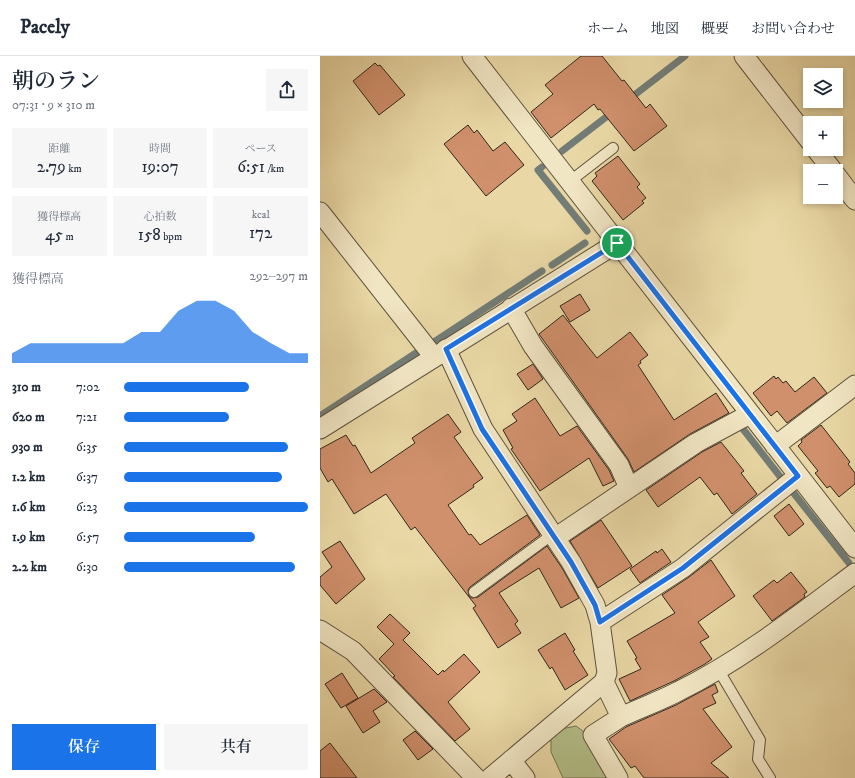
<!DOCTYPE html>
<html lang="ja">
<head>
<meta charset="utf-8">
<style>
  body { margin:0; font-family:"IM FELL DW Pica","Noto Serif JP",serif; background:#f6f6f7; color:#1f2937; height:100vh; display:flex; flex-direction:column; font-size:15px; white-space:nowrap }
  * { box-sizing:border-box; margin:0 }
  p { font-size:13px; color:#747a83 }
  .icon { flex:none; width:22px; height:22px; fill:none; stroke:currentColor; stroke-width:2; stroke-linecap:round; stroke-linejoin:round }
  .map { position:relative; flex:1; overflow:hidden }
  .drawer { display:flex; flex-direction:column; background:#fff; width:320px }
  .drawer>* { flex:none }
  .tools { position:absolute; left:483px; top:12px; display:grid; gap:8px }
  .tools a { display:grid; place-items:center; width:40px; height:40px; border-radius:0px; background:#fff; box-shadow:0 2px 6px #0003; font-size:20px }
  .pin { position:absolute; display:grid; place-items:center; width:34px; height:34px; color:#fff; margin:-17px; border:2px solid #fff; border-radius:50%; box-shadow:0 1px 4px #0007 }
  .round { display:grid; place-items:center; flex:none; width:42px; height:42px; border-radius:0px; background:#f6f6f7 }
  .summary { display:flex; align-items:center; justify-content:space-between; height:68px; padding:0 12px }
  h1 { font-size:22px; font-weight:600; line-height:30px }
  .stats { display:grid; grid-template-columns:repeat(3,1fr); gap:6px; height:68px; padding:4px 12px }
  .stats div { display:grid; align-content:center; border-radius:0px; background:#f6f6f7; text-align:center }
  .stats b { font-size:17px; font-weight:600 }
  .stats small { font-size:11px; font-weight:400 }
  .stats p { font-size:11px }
  .chart { height:112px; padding:8px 12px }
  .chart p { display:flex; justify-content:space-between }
  .chart svg { width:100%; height:72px; margin-top:4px; fill:#1a73e8; opacity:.7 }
  .primary-button { display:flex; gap:8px; margin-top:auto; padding:8px 12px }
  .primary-button a { flex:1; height:46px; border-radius:0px; background:#1a73e8; color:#fff; font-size:16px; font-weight:600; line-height:46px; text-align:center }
  .primary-button a+a { background:#f6f6f7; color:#1f2937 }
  ul { padding:0 12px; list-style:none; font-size:13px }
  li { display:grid; grid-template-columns:64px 48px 1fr; align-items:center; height:30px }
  li i { height:10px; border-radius:5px; background:#1a73e8 }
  header { display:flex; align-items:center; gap:24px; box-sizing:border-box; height:56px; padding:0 20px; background:#fff; border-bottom:1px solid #e0e1e3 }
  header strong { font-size:19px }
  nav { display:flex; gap:22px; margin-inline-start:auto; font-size:14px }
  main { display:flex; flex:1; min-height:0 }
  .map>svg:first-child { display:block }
</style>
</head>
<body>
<header>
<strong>Pacely</strong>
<nav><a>ホーム</a><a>地図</a><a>概要</a><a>お問い合わせ</a></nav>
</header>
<main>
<section class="drawer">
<div class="summary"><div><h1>朝のラン</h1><p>07:31 · 9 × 310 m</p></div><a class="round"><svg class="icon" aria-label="share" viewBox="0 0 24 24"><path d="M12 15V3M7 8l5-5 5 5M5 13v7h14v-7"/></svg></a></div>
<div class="stats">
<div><p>距離</p><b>2.79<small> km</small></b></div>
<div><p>時間</p><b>19:07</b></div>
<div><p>ペース</p><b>6:51<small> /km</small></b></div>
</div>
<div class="stats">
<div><p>獲得標高</p><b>45<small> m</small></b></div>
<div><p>心拍数</p><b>158<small> bpm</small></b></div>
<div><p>kcal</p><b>172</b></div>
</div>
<div class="chart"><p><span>獲得標高</span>292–297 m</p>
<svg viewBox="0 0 160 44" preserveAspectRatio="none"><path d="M0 44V38L10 32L20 32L30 32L40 32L50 32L60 32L70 25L80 25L90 12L100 6L110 6L120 12L130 25L140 32L150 38L160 38V44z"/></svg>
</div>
<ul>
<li><b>310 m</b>7:02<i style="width:68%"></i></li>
<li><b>620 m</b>7:21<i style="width:57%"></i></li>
<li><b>930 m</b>6:35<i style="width:89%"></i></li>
<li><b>1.2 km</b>6:37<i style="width:86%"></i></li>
<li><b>1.6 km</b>6:23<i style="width:100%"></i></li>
<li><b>1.9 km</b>6:57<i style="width:71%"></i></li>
<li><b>2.2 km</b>6:30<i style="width:93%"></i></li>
</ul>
<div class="primary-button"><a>保存</a><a>共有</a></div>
</section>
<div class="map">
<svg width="535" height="722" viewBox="0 0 535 722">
  <rect width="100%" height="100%" fill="#e9d8a5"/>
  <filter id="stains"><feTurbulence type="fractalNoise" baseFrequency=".005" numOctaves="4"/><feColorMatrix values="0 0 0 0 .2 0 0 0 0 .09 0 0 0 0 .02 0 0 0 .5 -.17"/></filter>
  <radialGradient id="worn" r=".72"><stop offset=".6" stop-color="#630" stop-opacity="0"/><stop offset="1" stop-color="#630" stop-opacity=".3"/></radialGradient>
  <path fill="#b3bf88" stroke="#727352" d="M256,670L264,676L292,722H243L231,696V683L241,673Z"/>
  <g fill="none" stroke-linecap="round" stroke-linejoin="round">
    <path stroke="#727d77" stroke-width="7" d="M308,44L365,0
      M242,95L294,55
      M222,111L218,114L267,175
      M232,209L265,187
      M114,286L222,215
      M0,360L99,295
      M423,373L462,423
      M472,435L529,507"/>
  </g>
  <path fill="#d0906c" stroke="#31271d" d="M261,0H282L302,25L304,24L326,52L330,48L347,70L314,95L280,53L278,54L274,48L231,82L211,56L233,38L225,29Z
    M55,7L58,10L60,9L85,39L59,59L33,25Z
    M148,69L154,77L157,74L173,95L185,86L204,109L166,140L124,88Z
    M298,100L320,128L317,131L326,142L322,145L324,147L303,164L272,125L277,120L275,117Z
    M260,238L270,254L250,266L240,250Z
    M243,259L277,302L310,276L328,299L320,305L321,307L318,309L354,364L396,337L409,357L370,378L314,416L308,403L219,278Z
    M213,308L223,323L208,334L197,318Z
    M454,320L456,323L458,321L463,327L466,325L475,336L494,321L507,337L467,367L457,355L451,360L433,337Z
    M215,342L240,380L257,370L289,414L294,425L283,430L269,402L220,435L191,393L193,392L183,374L197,365L192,358Z
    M128,358L141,376L134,381L163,422L153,429L154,431L128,449L149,479L151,478L160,489L207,459L220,479L150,531L148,534L149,540L152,542L158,541L227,490L242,512L259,542L241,552L219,512L179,537L198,565L195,568L201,577L178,592L153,552L156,550L95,471L91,474L66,438L34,458L12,423L8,426L0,412V393L26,379L33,390L35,389L51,417L95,387L92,382Z
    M501,369L530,406L528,408L535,417V428L519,441L510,430L507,432L495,417L498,415L478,390L482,386L481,384Z
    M401,386L424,415L421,417L437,438L412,458L397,437L394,439L380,421L338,451L326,434L382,396Z
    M469,448L484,468L469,480L454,460Z
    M281,464L312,510L278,532L250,485Z
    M20,485L45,523L16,548L0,529V521L12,511L2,496Z
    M342,493L351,506L320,527L310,513L336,495L337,497Z
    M391,504L415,540L378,566L389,581L380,586L392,603L385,608L354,625L310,645L299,623L321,613L315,603L317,602L307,585L355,557L342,539L369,521Z
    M471,516L487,536L484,538L485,541L452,565L433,540L454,524L457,527Z
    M70,558L90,577L83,584L118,619L123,614L124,616L144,598L160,616L128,646L150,673L135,685L73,621L75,620L59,603L74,588L57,571Z
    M245,577L255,594L253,595L268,619L245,634L232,611L230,613L218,594Z
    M22,617L38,642L21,652L5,628Z
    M395,628L398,636L392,639L396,647L383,653L412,691L391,707L409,722H324L315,710L311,712L289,683L306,671L356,649Z
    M54,633L67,646L53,655L60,666L43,677L26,650Z
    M95,675L113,693L98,704L83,684Z
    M10,687L37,722H0V695Z"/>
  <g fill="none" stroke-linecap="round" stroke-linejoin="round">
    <g stroke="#5f533f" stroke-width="12">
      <path id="lane" d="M249,126L293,92
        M154,536L233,478
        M398,613L440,684L438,703L450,722"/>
    </g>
    <g stroke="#5f533f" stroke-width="21">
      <path id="street" d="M152,0L535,492
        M424,0L490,85
        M496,93L513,115
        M516,119L535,144
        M0,156L114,301
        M191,252L213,290L299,409L309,432
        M126,293L163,373L251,506L275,549L280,566L287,617L284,626L170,722
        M0,373L297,187
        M455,390L535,329
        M235,482L376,387L430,358
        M280,566L363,512L478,420
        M0,574L33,595L156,722
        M284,626L301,661L273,679L298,722
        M301,661C320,652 340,645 359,635C422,604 479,559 535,517
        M191,704L205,722"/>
    </g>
    <use href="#lane" stroke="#f1e6c4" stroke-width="10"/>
    <use href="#street" stroke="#f1e6c4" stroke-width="19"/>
  </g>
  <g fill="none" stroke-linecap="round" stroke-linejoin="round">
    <g stroke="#fff" stroke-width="8">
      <path id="route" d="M297,187L478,420L363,512L280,566L275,549L251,506L162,373L126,293Z"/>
    </g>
    <use href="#route" stroke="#1a73e8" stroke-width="5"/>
  </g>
  <rect width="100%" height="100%" filter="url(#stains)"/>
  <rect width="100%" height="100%" fill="url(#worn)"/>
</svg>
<div class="tools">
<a><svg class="icon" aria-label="layers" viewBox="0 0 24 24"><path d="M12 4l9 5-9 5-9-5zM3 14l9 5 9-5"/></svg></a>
<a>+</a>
<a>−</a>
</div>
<div class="pin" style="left:297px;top:187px;background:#1e9e55"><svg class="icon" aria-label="arrive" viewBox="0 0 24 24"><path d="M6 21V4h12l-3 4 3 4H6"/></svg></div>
</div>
</main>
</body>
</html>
